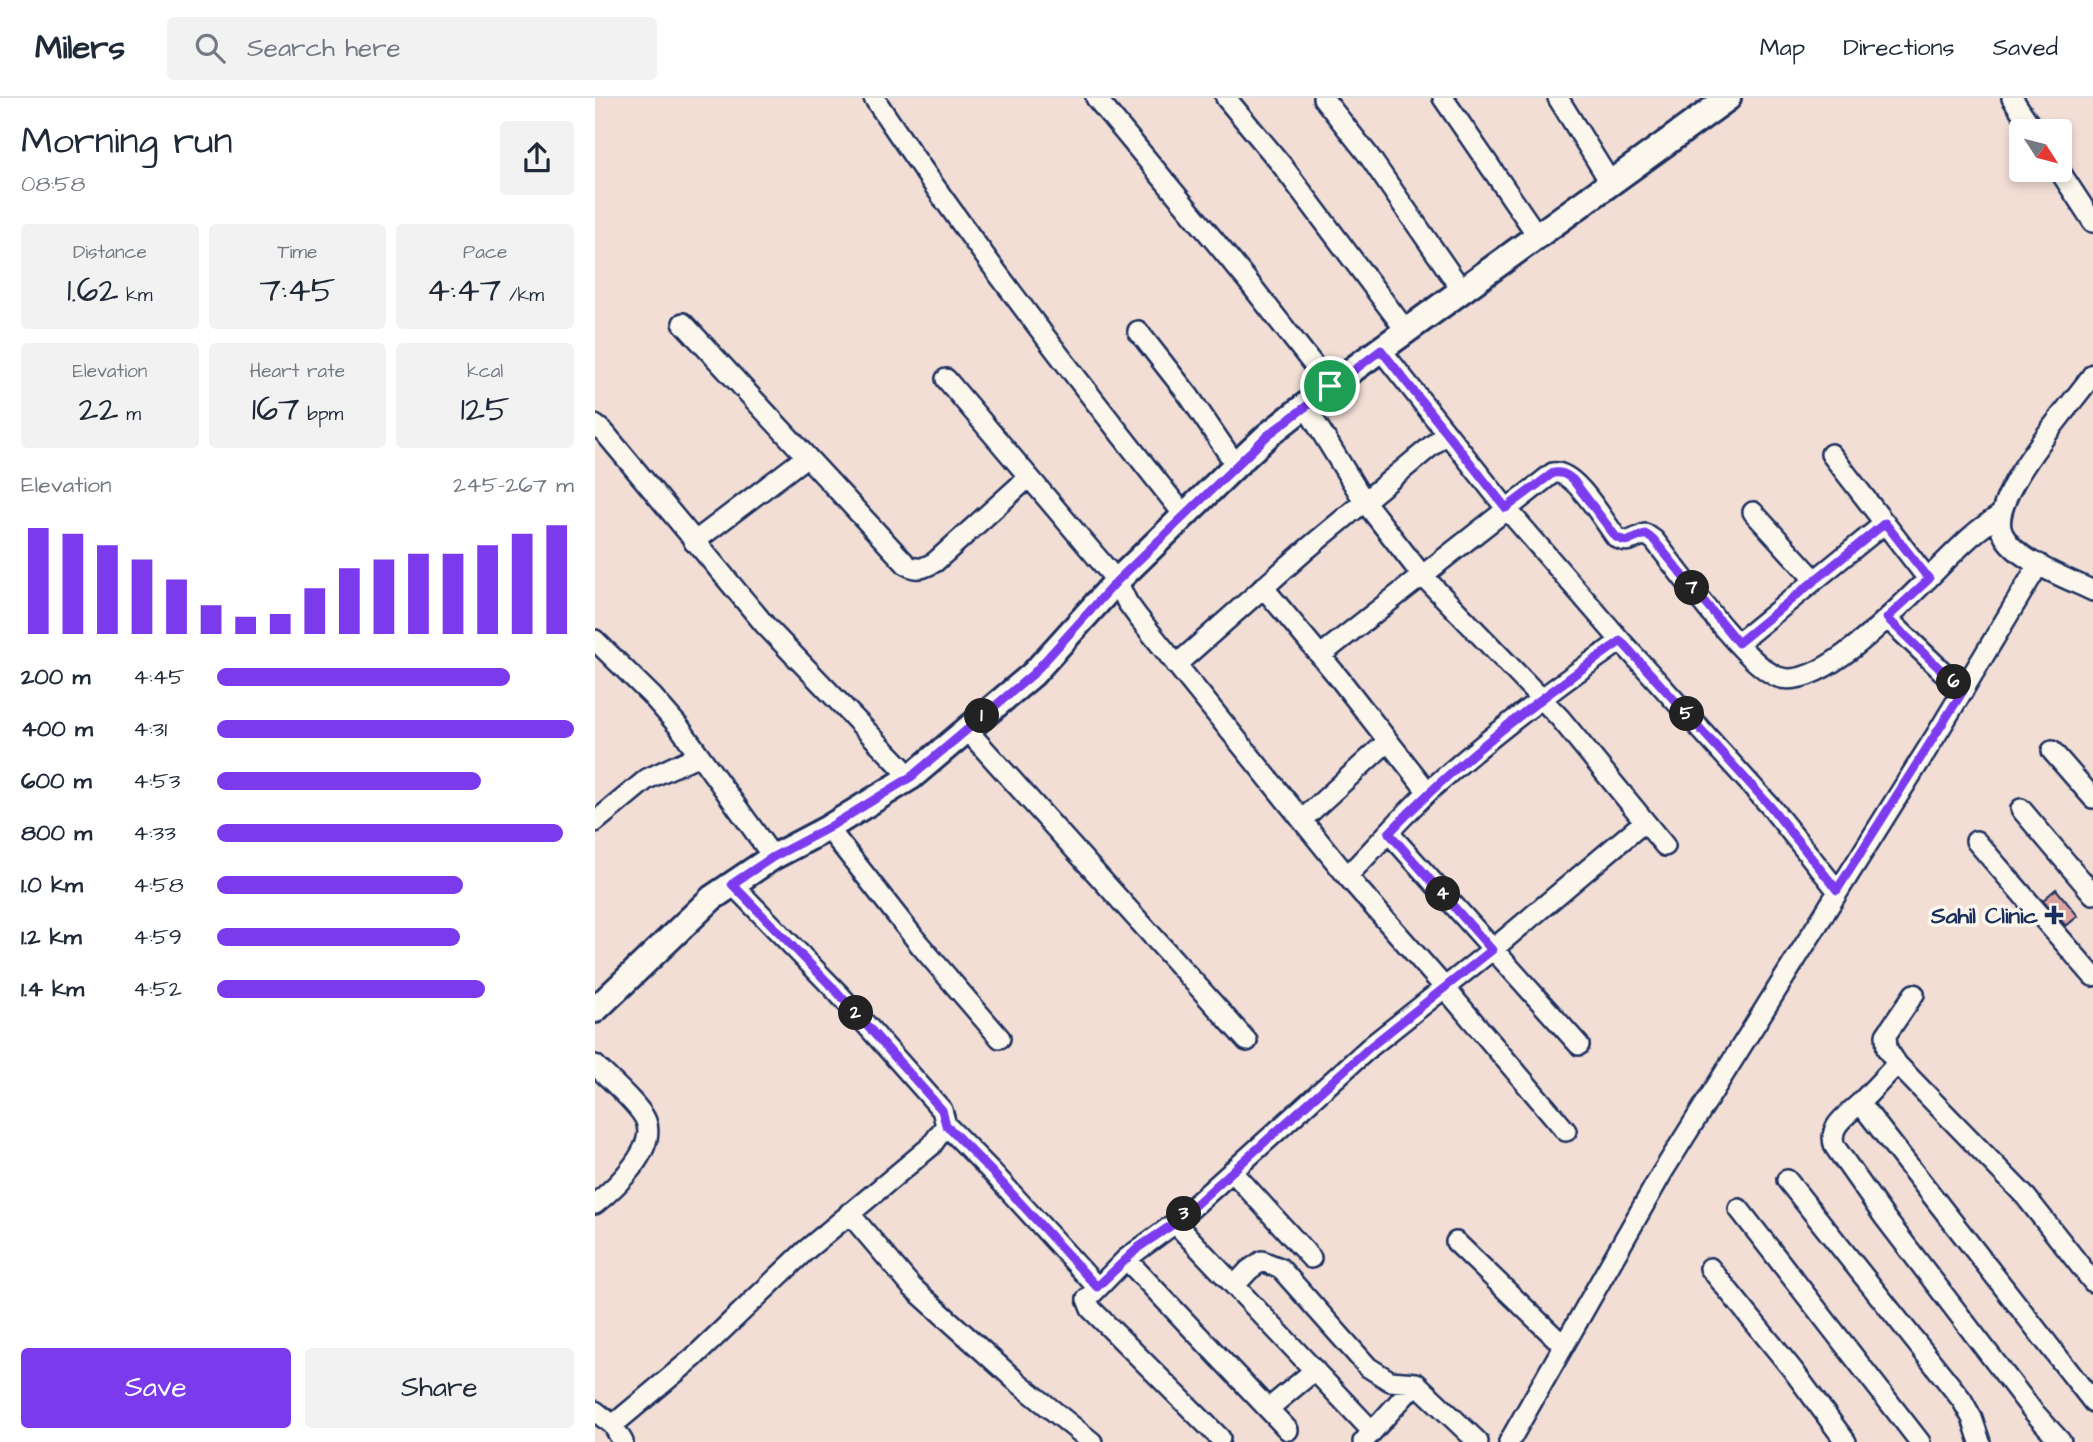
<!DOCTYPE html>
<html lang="en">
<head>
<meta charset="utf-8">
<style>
  body { margin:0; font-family:"Architects Daughter",sans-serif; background:#f2f2f3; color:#1f2937; height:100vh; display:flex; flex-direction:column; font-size:26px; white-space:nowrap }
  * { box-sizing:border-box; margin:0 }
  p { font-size:23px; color:#747a83 }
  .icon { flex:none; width:38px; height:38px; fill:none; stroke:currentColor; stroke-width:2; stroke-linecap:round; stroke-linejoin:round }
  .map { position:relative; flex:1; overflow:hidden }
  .panel { display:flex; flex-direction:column; background:#fff; width:595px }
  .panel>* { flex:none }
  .needle { width:46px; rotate:126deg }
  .controls { position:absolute; left:1414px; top:21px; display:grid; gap:14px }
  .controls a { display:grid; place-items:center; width:63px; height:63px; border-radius:7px; background:#fff; box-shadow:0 4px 10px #0003; font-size:35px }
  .pin { position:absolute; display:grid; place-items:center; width:60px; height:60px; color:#fff; margin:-30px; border:4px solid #fff; border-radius:50%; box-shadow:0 2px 7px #0007 }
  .km { position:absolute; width:35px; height:35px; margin:-18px; border-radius:50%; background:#222; color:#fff; font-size:19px; line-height:35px; text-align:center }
  .round { display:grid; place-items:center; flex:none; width:74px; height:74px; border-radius:7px; background:#f2f2f3 }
  .overview { display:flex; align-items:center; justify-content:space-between; height:119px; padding:0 21px }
  h1 { font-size:38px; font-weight:600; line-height:52px }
  .figures { display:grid; grid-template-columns:repeat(3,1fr); gap:10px; height:119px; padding:7px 21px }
  .figures div { display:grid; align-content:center; border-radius:7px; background:#f2f2f3; text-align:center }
  .figures b { font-size:35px; font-weight:600 }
  .figures small { font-size:19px; font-weight:400 }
  .figures p { font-size:19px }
  .chart { height:196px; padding:14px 21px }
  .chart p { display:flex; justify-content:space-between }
  .chart svg { width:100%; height:126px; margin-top:7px; stroke:#7c3aed; stroke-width:6 }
  .button { display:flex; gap:14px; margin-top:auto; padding:14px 21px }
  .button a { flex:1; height:80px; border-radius:7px; background:#7c3aed; color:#fff; font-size:28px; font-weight:600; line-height:80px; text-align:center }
  .button a+a { background:#f2f2f3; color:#1f2937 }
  ul { padding:0 21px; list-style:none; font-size:23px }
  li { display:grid; grid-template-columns:112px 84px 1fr; align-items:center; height:52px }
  li i { height:18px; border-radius:9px; background:#7c3aed }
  header { display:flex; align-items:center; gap:42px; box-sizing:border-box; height:98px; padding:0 35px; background:#fff; border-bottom:2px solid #e0e1e3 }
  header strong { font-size:33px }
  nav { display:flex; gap:38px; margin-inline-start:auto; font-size:24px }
  .search { width:490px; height:63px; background:#f2f2f3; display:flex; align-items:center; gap:18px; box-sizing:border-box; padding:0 24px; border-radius:7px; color:#747a83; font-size:26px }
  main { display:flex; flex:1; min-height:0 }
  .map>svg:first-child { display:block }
</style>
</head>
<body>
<header>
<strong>Milers</strong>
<div class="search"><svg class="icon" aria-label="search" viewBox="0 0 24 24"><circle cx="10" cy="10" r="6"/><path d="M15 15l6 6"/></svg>Search here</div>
<nav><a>Map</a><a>Directions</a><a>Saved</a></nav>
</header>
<main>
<section class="panel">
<div class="overview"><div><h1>Morning run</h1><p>08:58</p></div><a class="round"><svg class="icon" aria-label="share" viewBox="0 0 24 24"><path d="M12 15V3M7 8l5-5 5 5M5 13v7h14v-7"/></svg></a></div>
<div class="figures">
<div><p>Distance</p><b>1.62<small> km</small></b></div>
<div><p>Time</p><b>7:45</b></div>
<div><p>Pace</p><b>4:47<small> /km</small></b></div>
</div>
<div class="figures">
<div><p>Elevation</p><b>22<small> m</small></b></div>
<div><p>Heart rate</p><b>167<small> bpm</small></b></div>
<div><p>kcal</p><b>125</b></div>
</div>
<div class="chart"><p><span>Elevation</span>245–267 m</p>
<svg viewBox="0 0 160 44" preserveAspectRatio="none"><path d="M5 44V7M15 44V9M25 44V13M35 44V18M45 44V25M55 44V34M65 44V38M75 44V37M85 44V28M95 44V21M105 44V18M115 44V16M125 44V16M135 44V13M145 44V9M155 44V6"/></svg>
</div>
<ul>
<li><b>200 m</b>4:45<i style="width:82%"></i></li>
<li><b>400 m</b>4:31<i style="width:100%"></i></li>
<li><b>600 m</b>4:53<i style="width:74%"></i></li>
<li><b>800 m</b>4:33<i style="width:97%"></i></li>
<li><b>1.0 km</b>4:58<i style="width:69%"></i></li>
<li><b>1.2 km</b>4:59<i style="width:68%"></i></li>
<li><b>1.4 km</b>4:52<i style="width:75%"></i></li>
</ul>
<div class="button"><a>Save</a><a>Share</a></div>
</section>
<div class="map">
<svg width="1498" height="1344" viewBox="0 0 1498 1344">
  <rect width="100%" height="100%" fill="#f2ded5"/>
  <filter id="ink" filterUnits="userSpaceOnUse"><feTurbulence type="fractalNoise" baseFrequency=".0143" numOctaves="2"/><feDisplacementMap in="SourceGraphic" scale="14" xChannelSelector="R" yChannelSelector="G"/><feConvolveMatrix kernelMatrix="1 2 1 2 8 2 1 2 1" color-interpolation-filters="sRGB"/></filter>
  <g filter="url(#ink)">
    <path fill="#dea49e" stroke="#1b2f5e" stroke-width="2" d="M1461,791L1483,818L1471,828L1448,802Z"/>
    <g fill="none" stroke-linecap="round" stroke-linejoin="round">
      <g stroke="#1b2f5e" stroke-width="24">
        <path id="minor" d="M279,0C375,144 482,282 590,418
          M501,0L652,182L735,288
          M631,0L686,66L812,234
          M728,0L774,58L868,194
          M848,0L942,137
          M963,0L1015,84
          M1417,0L1439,33
          M1464,72L1498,124
          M88,225L312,467C323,473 329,470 340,464L434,379
          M543,233L594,298L641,367
          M786,252L911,410L1026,543L1175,708L1242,792
          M1498,276C1477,307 1390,401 1408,436C1421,463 1472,480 1498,493
          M351,281L522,483L532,504L543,519L752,778L850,890L971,1033
          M711,309L769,403L826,476L965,620L1070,748
          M0,327L9,334L170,527L316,679
          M1236,356L1333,481
          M1158,414L1220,482
          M99,444L211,359
          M668,489L744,580L833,694
          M1292,520L1368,593
          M0,542L57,598L85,630L178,759
          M1143,545L1290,425
          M726,557L958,375C980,372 1008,422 1021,439C1033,447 1039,440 1050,436L1059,442C1083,472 1151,568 1183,579C1234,598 1341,467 1379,436C1387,429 1396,423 1405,417
          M581,567L712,451L852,335
          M372,632L652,943
          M1457,653L1498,700
          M1426,711L1498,796
          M707,722L793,643
          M0,724L52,681L104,657
          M233,730L325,847L405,940
          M794,735L984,947
          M1381,743L1498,878
          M752,778C780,750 806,719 835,692C895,638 960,589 1026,543
          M1319,896L1291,937L1292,951L1302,966L1265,1005L1498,1304
          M1302,966L1431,1099L1498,1184
          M0,967C12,979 46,1009 51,1023C62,1051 20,1090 0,1106
          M1265,1005C1251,1018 1232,1029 1240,1049L1290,1120L1437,1312L1466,1344
          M351,1027L398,1075L502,1189
          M637,1073L716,1160
          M1192,1082L1367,1302L1377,1320L1385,1344
          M1144,1111L1325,1344
          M254,1115L317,1189L420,1282L497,1344
          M580,1125L777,1333
          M861,1144L968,1247
          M531,1161L693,1332
          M1115,1170L1197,1271L1251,1344
          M640,1187L654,1172L667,1163L685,1170L773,1269L795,1283L821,1285L883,1344
          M673,1311L720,1272
          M0,1313L18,1327L28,1344
          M18,1327L98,1260L210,1153L336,1048L351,1027L347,1012L243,895L137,786
          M625,1340L496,1211L492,1201L531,1161L580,1125L775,949L897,852L1049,724
          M768,1344L821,1285
          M914,1344L1067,1075L1343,634L1444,466"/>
      </g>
      <g stroke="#1b2f5e" stroke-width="30">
        <path id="tertiary" d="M0,912L117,800L178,759L233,730L316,679L438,576L522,483L641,367L673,337L735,288L1133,0"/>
      </g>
      <use href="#minor" stroke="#fbf7ec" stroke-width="19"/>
      <use href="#tertiary" stroke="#fbf7ec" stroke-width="24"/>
    </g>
  </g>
  <g fill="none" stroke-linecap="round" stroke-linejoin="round" filter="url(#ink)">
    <g stroke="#fff" stroke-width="14">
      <path id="route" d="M786,252L911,410L958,375C967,374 971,376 978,382L1021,439C1033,447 1039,440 1050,436L1059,442L1143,545L1290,425L1334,481L1292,520L1368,593L1242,792L1175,708L1026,543C944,601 864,661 794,735L897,852L775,949L580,1125L544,1149L502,1189L398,1075L351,1027L347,1012L243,895L137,786L178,759L233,730L316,679L438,576L522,483L673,337Z"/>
    </g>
    <use href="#route" stroke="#7c3aed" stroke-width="9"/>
  </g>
  <path fill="#1b2f5e" stroke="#fbf7ec" stroke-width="2.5" d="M1455.5 806.5h7v7h7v7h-7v7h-7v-7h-7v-7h7z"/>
  <g text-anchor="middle" stroke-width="7" stroke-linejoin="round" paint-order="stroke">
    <g font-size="23" font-weight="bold" fill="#1b2f5e" stroke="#fbf7ec" text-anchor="end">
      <text x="1443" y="825">Sahil Clinic</text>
    </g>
  </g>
</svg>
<div class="controls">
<a><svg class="needle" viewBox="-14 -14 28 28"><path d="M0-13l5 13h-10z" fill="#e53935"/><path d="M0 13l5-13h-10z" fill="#747a83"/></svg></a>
</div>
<div class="pin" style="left:735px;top:288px;background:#1e9e55"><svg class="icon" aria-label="arrive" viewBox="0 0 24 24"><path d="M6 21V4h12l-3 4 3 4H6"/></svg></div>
<b class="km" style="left:387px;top:618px">1</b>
<b class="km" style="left:261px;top:915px">2</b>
<b class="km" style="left:589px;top:1116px">3</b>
<b class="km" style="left:848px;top:796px">4</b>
<b class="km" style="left:1092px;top:616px">5</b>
<b class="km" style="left:1359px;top:584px">6</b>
<b class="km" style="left:1097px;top:490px">7</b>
</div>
</main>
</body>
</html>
